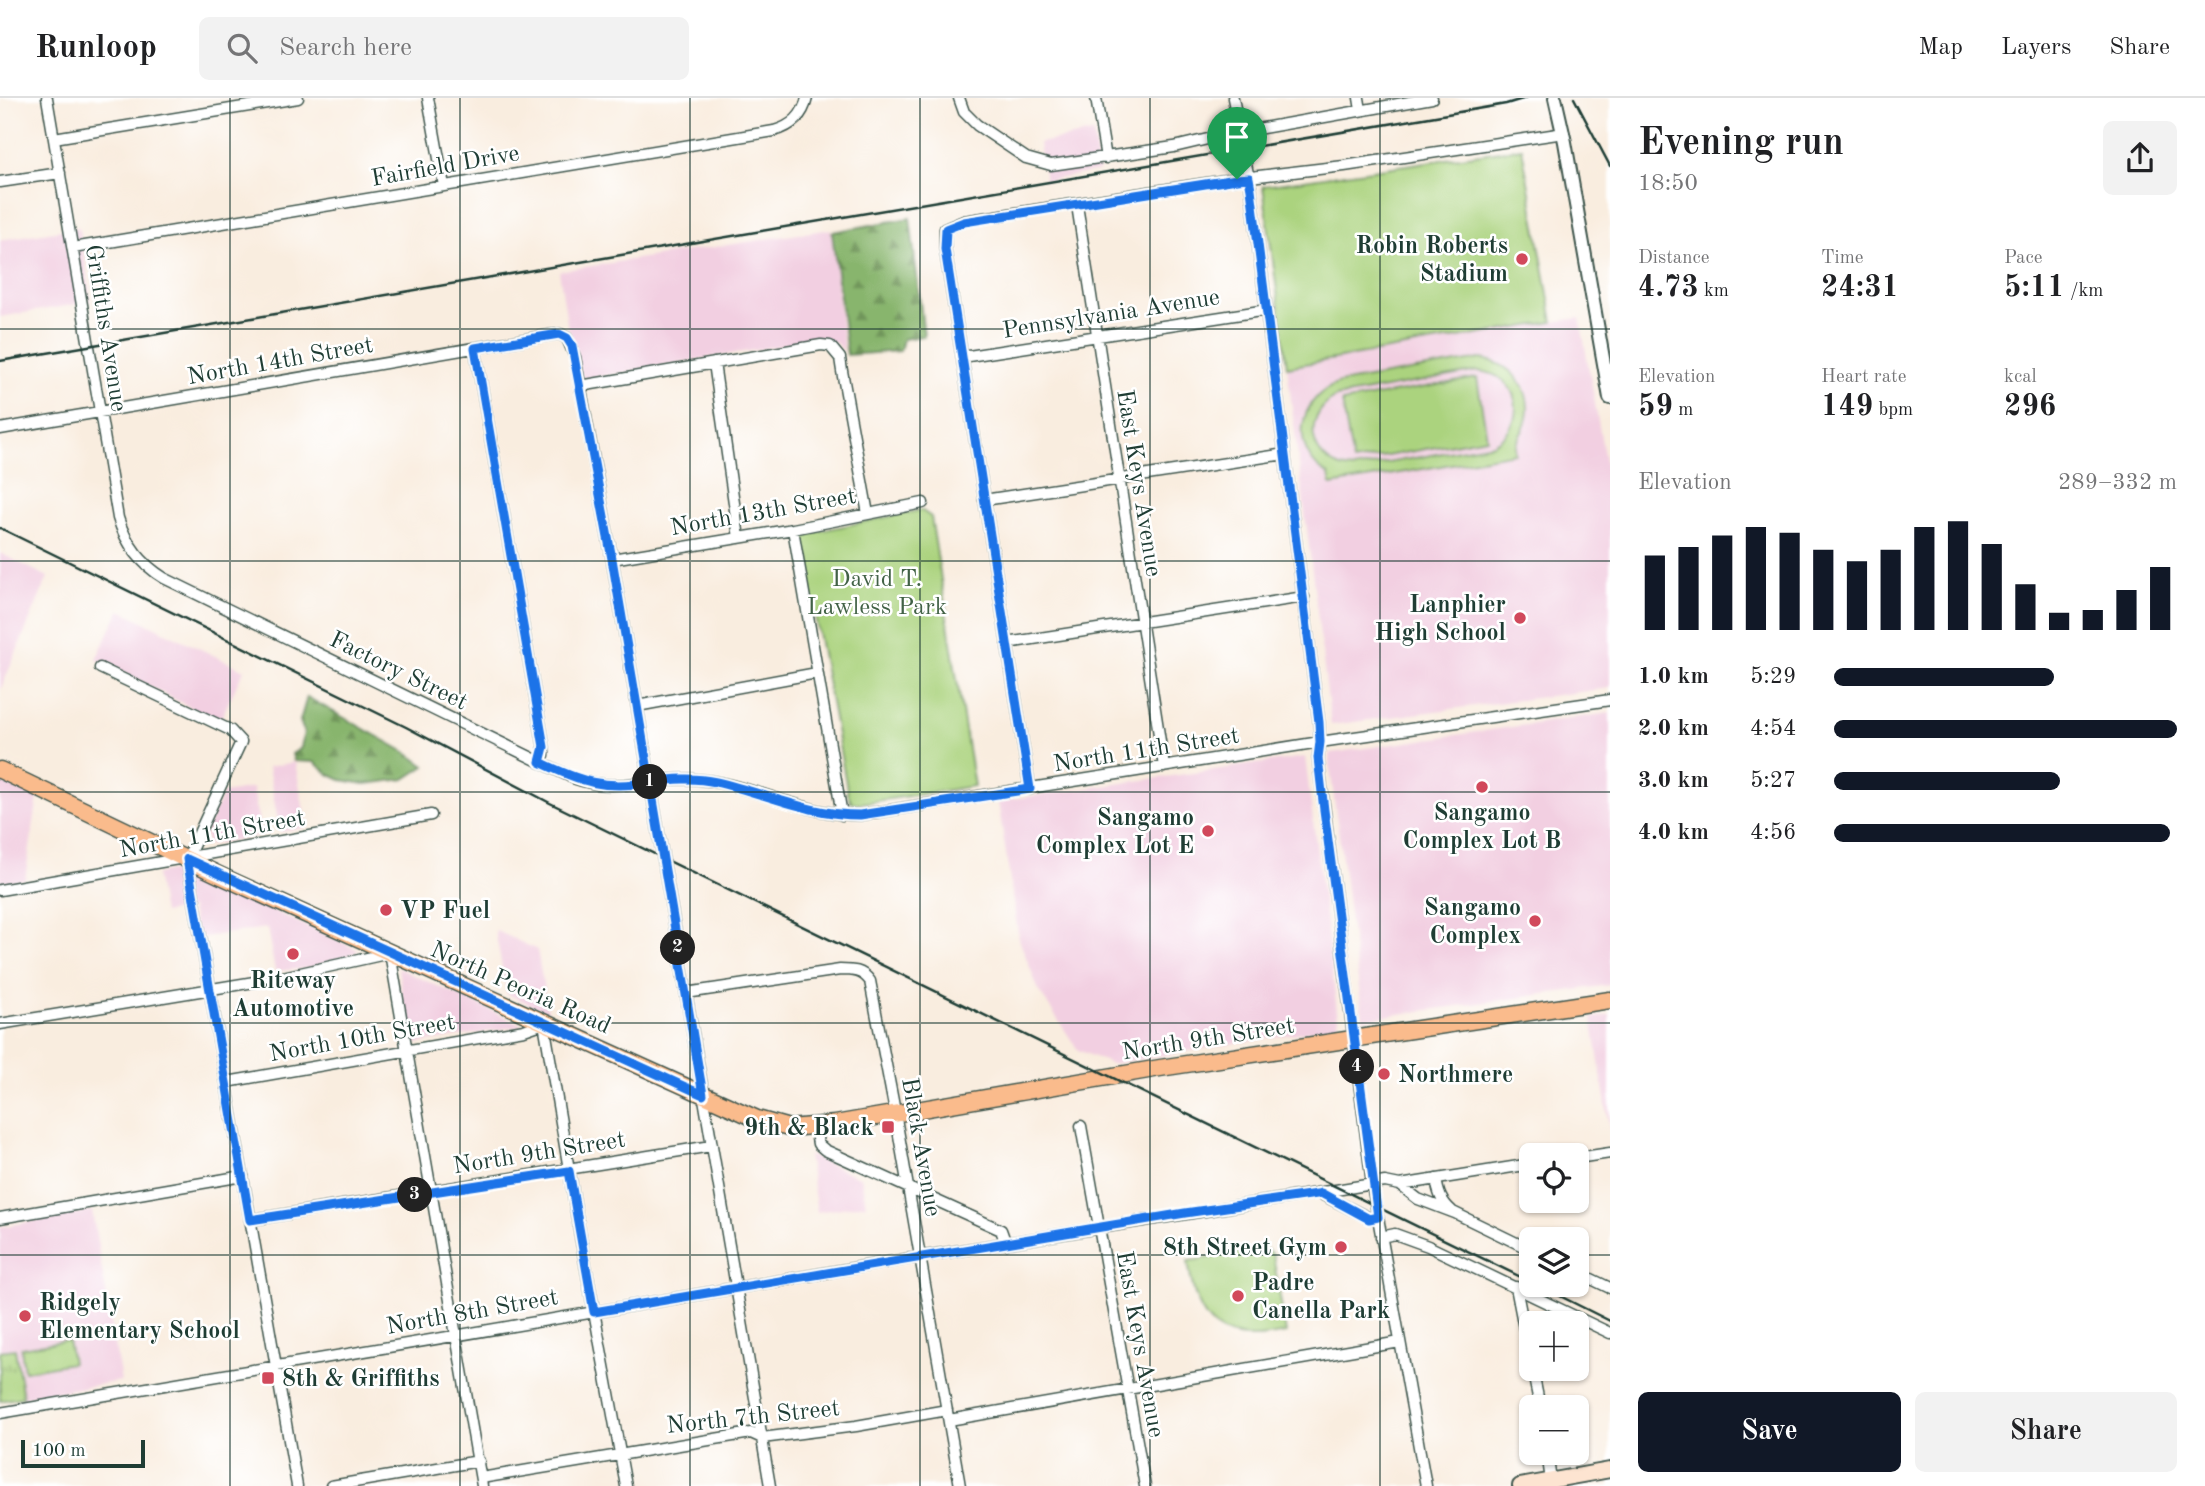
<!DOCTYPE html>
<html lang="en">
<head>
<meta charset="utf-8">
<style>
  body { margin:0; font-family:"Old Standard TT",serif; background:#f2f2f2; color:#202124; height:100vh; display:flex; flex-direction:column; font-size:26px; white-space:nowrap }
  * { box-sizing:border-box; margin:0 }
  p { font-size:23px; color:#757577 }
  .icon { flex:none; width:38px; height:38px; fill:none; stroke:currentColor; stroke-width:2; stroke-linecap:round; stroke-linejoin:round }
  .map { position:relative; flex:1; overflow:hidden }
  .panel { display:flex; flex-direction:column; background:#fff; width:595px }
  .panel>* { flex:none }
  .controls { position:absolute; left:1519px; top:1045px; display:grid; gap:14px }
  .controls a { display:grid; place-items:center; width:70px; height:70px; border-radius:10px; background:#fff; box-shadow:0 2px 5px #0004; font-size:35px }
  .scale { position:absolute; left:21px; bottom:18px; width:124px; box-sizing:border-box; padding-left:7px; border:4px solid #1f3d34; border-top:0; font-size:19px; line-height:24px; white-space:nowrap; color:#1f3d34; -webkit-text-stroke:5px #fff; paint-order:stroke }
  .pin { position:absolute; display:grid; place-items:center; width:60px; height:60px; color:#fff; margin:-72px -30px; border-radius:50% 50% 50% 0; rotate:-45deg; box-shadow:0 0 7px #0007 }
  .pin .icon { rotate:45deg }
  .km { position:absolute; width:35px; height:35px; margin:-18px; border-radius:50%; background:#222; color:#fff; font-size:19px; line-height:35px; text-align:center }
  .round { display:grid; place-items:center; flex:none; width:74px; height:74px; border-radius:10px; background:#f2f2f2 }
  .overview { display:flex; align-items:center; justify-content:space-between; height:119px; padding:0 28px }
  h1 { font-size:38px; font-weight:700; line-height:52px }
  .metrics { display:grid; grid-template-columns:repeat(3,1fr); gap:10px; height:119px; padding:7px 28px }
  .metrics div { display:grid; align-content:center }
  .metrics b { font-size:30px; font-weight:700 }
  .metrics small { font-size:19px; font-weight:400 }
  .metrics p { font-size:19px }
  .chart { height:196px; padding:14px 28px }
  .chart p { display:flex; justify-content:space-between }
  .chart svg { width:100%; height:126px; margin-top:7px; stroke:#111827; stroke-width:6 }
  .primary-button { display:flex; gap:14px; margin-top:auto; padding:14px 28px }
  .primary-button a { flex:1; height:80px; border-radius:10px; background:#111827; color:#fff; font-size:28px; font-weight:700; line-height:80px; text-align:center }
  .primary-button a+a { background:#f2f2f2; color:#202124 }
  ul { padding:0 28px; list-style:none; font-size:23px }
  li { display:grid; grid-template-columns:112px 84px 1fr; align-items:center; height:52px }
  li i { height:18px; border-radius:9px; background:#111827 }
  header { display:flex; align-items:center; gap:42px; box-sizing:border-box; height:98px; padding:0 35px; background:#fff; border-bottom:2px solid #e0e0e0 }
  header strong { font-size:33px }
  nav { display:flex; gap:38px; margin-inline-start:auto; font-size:24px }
  .search { width:490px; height:63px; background:#f2f2f2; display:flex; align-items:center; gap:18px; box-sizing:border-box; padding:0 24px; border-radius:10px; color:#757577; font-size:26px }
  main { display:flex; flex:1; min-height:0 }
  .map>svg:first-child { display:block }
</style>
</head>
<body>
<header>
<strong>Runloop</strong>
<div class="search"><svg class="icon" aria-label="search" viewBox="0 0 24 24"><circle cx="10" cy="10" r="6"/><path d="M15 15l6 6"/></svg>Search here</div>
<nav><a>Map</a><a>Layers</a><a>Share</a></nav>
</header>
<main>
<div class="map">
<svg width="1610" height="1388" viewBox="0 0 1610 1388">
  <defs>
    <pattern id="grass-tufts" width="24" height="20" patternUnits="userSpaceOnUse" patternTransform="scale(1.75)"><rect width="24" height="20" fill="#abd37e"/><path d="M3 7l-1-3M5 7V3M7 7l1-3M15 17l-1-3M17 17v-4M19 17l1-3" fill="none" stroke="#8bac68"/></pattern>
    <pattern id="forest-firs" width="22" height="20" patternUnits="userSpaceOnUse" patternTransform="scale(1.75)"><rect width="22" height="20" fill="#88b56d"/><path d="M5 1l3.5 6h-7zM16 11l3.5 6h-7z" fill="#6f945a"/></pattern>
  </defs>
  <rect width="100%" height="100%" fill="#fff"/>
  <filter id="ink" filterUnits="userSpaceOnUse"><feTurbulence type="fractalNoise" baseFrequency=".0143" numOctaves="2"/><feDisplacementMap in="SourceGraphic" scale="14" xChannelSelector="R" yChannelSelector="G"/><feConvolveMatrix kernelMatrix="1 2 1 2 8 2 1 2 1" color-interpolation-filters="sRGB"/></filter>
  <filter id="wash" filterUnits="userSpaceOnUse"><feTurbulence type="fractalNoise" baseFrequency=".00686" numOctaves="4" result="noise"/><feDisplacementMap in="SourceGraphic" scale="28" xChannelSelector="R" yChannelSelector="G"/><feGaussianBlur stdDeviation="1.57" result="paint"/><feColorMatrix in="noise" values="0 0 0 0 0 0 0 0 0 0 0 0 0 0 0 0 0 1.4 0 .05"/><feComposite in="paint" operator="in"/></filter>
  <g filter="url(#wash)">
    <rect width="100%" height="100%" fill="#f9eddf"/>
    <path fill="#f2cfe1" d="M1093,35L1099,73L1045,83L1039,45Z
      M79,129L89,186L90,204L0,219V142Z
      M831,131L844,254L836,245L820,241L583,281L568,231L559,173Z
      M1580,220L1610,391V590L1331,627L1287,269L1519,229Z
      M0,455L48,479L0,593Z
      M120,512L244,572L219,624L96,561Z
      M1610,615V887L1363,921L1329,662L1331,655Z
      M1305,659L1339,928L1111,966L1078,952L1039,893L1019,841L998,703Z
      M295,664L307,729L280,734L268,669Z
      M0,684L38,699L25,781L0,786Z
      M253,690L261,737L208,747L205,736L223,695Z
      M183,771L358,852L357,854L309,870L275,873L267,830L196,840L191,810L163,815L156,776Z
      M495,832L537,852L548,914L507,896Z
      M398,870L521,926L520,928L410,947Z
      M1610,917V1033L1592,920Z
      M808,1057L861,1080L866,1106L817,1114Z
      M92,1113L121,1283L0,1303V1129Z"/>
    <path fill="url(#grass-tufts)" stroke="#658859" stroke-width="2" d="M15,1251L23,1299L0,1303V1253Z"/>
    <path fill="url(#forest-firs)" stroke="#547950" stroke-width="2" d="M910,120L924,238L903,241L900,253L847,257L832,134Z
      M307,599L407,655L425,668L405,681L365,686L341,682L330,677L314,664L294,663L292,656L301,650L304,634L300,623Z"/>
    <path fill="#abd37e" stroke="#658859" stroke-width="2" fill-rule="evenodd" d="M1522,50L1553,224L1287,269L1263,88Z
      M1480,261C1511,264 1535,292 1526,324C1523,336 1514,342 1515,355L1331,387L1329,377C1289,354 1296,299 1340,285ZM1478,273C1520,276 1530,325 1493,346L1354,371C1311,370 1298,320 1336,299Z
      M1477,280L1487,340L1353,364L1342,304Z
      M921,412L931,419L974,688L857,706L852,705L848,696L800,437Z
      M1266,1151L1273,1157L1286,1235C1219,1249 1197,1228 1188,1163Z
      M68,1242L72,1265L24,1273L21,1250Z"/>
  </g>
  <g filter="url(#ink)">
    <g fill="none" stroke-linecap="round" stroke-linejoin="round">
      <g stroke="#40574e" stroke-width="13">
        <path id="minor" d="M47,0L118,420C126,446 141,466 164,480L573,680C619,696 647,679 691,681C750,684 799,717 860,717L1320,644L1610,602
          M428,0L444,88
          M959,0L964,14L977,27L1026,60L1051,67L1174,49L1229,36L1432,0
          M1096,0L1106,60
          M1233,0L1251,91L1319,624L1320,644L1318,660L1372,1086L1426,1388
          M1359,0L1361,12
          M54,40L298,0
          M0,84L60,75
          M1077,107L1164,669
          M73,150L774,33C792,28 803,18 807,0
          M475,250L544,649V657L540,664
          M962,259L1267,212
          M714,265L739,440
          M580,288L821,247L830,248L840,260L842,273L868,416
          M0,331L550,237L560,236L567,240L575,259L612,461L770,1388
          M984,402L1285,356
          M793,431L842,717
          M612,461L793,431L923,405
          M1007,545L1304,499
          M100,570L230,632L241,644L187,761L297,1388
          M637,608L817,575
          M1030,691L945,151V131L964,123L1233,81L1344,68L1564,35
          M0,792L431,717
          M686,895L840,872C853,872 862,872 870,883L893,1003L960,1388
          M0,926L278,880L390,855L482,1388
          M227,984L524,932L544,925L581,1142L626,1388
          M1081,1028L1145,1388
          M815,1029L818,1046L825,1052L1001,1132L1006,1146
          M1577,1060L1610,1055
          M1436,1081C1438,1094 1441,1104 1452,1113
          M1400,1087L1418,1101L1455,1115L1531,1152
          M1321,1096L1369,1120L1378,1119
          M0,1120L243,1078
          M250,1122L711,1048
          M1381,1139L1395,1136L1428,1148L1610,1235
          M1577,1174L1610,1190
          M1516,1189L1531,1266
          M1532,1270L1540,1309
          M0,1315L907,1161L1385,1084L1400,1087L1531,1066
          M949,1322L1400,1244
          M1547,1354L1551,1383
          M481,1380L751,1335L762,1340L856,1328L947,1312
          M331,1388L479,1363"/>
      </g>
      <g stroke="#40574e" stroke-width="16">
        <path id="tertiary" d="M1555,0L1565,44L1610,300"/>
      </g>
      <g stroke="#40574e" stroke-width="18">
        <path id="secondary" d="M1520,1388L1610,1372"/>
      </g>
      <g stroke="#40574e" stroke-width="19">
        <path id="primary" d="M0,672L219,777L757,1021L789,1030L835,1026L1160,970L1610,902"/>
      </g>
      <use href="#minor" stroke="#fff" stroke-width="10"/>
      <use href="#tertiary" stroke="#fff" stroke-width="12"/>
      <use href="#secondary" stroke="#fde4d1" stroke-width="14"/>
      <use href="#primary" stroke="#fabb8c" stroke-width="16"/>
      <path stroke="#1f3d34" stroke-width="2.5" d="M1574,0L1610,68
        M0,263L1506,6L1526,0
        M0,430L406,629L550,705L1531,1184
        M1536,1186L1610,1223"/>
    </g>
  </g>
  <g fill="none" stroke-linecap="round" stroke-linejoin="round" filter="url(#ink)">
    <g stroke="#fff" stroke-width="14">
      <path id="route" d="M1237,81L964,124L946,131L945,151L1030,691L860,717C809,717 765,695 716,684C694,679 672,681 650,684L612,461L572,248L567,240L559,236L475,250L544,649L540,664C581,684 605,692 650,684L703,997L187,761L250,1122L569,1073L594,1214L1185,1115L1317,1096L1321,1095L1369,1121L1378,1119L1324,712L1318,660L1320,644L1319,624L1251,91L1249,80L1237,81"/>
    </g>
    <use href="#route" stroke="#1a73e8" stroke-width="9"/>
  </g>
  <path fill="none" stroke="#1f3d34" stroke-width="2" stroke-opacity="0.55" d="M230,0V1388M460,0V1388M690,0V1388M920,0V1388M1150,0V1388M1380,0V1388M0,231H1610M0,463H1610M0,694H1610M0,925H1610M0,1157H1531M1577,1157H1610"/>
  <g fill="#d1495b" stroke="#fff" stroke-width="2.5">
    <circle cx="1522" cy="161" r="7"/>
    <circle cx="1520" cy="520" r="7"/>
    <circle cx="1482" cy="689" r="7"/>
    <circle cx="1208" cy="733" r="7"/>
    <circle cx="386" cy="812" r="7"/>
    <circle cx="1535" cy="823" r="7"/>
    <circle cx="293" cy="856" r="7"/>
    <circle cx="1384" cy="976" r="7"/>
    <rect x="881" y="1022" width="14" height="14" rx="3.5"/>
    <circle cx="1341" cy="1149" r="7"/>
    <circle cx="1238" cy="1198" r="7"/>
    <circle cx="25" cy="1218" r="7"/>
    <rect x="261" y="1273" width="14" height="14" rx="3.5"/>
  </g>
  <g text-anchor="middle" stroke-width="5" stroke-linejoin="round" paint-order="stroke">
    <g font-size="24" fill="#1f3d34" stroke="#fff">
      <text transform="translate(445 67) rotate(-10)" y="8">Fairfield Drive</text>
      <text transform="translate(1111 215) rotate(-9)" y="8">Pennsylvania Avenue</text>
      <text transform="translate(107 230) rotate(81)" y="8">Griffiths Avenue</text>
      <text transform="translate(280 262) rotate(-10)" y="8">North 14th Street</text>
      <text transform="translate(1140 385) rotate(81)" y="8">East Keys Avenue</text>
      <text transform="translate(763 413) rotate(-10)" y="8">North 13th Street</text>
      <text transform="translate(399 572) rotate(26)" y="8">Factory Street</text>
      <text transform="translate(1146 651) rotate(-9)" y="8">North 11th Street</text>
      <text transform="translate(212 735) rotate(-10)" y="8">North 11th Street</text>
      <text transform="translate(521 889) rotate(24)" y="8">North Peoria Road</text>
      <text transform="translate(362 939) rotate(-10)" y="8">North 10th Street</text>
      <text transform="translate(1208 940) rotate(-9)" y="8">North 9th Street</text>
      <text transform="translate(922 1049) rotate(80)" y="8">Black Avenue</text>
      <text transform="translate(539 1054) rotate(-9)" y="8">North 9th Street</text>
      <text transform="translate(472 1213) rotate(-10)" y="8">North 8th Street</text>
      <text transform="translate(1141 1246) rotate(80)" y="8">East Keys Avenue</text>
      <text transform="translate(753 1318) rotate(-6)" y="8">North 7th Street</text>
    </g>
    <g font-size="24" font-weight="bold" fill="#1f3d34" stroke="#fff" text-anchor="end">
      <text x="1508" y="155">Robin Roberts<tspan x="1508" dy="28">Stadium</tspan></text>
      <text x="1506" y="514">Lanphier<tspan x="1506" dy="28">High School</tspan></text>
      <text x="1482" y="722" text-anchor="middle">Sangamo<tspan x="1482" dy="28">Complex Lot B</tspan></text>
      <text x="1194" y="727">Sangamo<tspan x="1194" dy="28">Complex Lot E</tspan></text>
      <text x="1521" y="817">Sangamo<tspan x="1521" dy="28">Complex</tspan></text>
      <text x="400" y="820" text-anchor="start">VP Fuel</text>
      <text x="293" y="890" text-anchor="middle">Riteway<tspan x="293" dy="28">Automotive</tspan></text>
      <text x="1398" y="984" text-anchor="start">Northmere</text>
      <text x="874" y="1037">9th &amp; Black</text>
      <text x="1327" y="1157">8th Street Gym</text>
      <text x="1252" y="1192" text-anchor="start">Padre<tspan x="1252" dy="28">Canella Park</tspan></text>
      <text x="39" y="1212" text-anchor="start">Ridgely<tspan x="39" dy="28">Elementary School</tspan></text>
      <text x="282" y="1288" text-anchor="start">8th &amp; Griffiths</text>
    </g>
    <g font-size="24" fill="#426246" stroke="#fff">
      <text x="877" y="488">David T.<tspan x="877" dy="28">Lawless Park</tspan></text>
    </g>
  </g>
</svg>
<div class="controls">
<a><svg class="icon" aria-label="locate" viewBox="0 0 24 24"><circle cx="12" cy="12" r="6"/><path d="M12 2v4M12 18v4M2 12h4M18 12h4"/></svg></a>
<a><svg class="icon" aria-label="layers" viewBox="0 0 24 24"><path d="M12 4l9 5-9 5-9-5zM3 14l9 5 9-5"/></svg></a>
<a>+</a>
<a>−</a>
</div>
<div class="scale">100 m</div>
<div class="pin" style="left:1237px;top:81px;background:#1e9e55"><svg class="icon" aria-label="arrive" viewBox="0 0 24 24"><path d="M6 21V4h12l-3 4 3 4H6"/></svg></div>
<b class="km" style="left:650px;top:684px">1</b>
<b class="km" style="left:678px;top:850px">2</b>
<b class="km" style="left:415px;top:1097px">3</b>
<b class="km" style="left:1357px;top:969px">4</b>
</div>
<section class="panel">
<div class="overview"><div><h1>Evening run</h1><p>18:50</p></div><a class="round"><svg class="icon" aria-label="share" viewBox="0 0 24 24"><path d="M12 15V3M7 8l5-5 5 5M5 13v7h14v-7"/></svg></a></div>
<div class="metrics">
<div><p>Distance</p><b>4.73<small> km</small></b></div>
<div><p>Time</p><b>24:31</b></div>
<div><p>Pace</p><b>5:11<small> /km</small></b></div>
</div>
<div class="metrics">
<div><p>Elevation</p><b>59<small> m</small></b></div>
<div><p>Heart rate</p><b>149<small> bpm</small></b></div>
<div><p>kcal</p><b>296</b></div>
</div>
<div class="chart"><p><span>Elevation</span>289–332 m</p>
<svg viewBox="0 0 160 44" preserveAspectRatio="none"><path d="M5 44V18M15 44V15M25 44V11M35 44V8M45 44V10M55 44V16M65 44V20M75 44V16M85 44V8M95 44V6M105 44V14M115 44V28M125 44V38M135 44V37M145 44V30M155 44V22"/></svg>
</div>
<ul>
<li><b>1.0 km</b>5:29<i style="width:64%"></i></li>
<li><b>2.0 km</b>4:54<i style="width:100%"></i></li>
<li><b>3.0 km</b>5:27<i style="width:66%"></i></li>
<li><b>4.0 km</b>4:56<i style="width:98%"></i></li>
</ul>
<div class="primary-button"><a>Save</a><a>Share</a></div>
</section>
</main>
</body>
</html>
